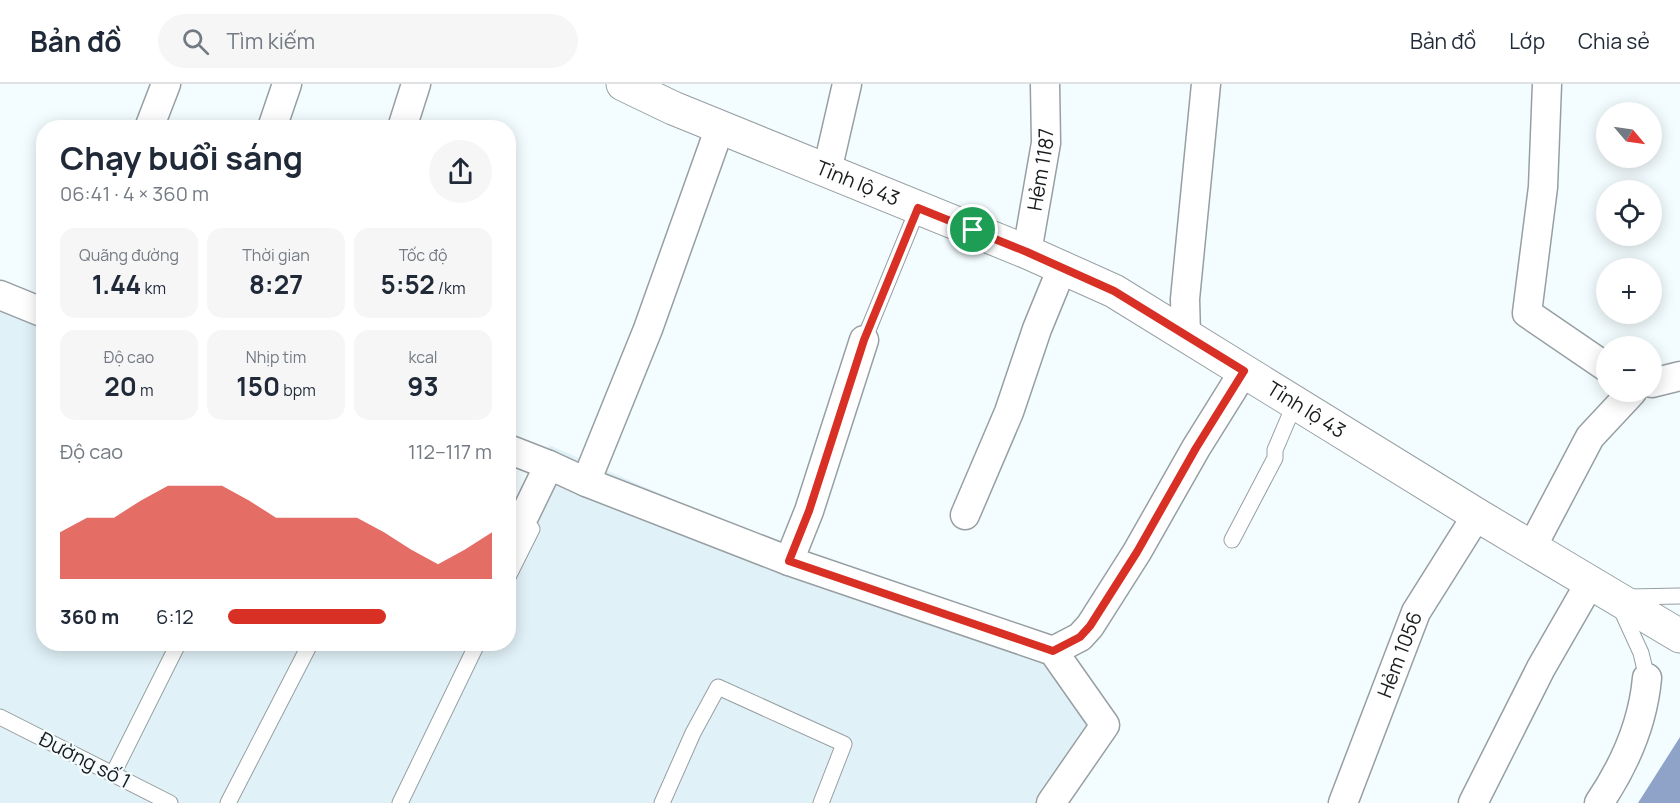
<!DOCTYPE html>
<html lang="vi">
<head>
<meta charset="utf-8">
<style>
  body { margin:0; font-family:Manrope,sans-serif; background:#f6f6f7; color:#1f2937; height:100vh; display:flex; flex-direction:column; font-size:22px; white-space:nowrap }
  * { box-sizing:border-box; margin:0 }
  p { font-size:20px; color:#747a83 }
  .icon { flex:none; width:33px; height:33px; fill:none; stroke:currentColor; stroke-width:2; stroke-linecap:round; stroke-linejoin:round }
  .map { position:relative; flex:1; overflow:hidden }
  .sheet { position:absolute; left:36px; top:36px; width:480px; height:531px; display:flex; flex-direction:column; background:#fff; border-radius:24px; box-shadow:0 3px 15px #0003 }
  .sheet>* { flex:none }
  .needle { width:39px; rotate:119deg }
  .fabs { position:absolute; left:1596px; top:18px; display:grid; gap:12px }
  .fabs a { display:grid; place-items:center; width:66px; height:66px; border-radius:50%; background:#fff; box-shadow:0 3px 15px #0003; font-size:30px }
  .pin { position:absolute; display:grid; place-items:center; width:51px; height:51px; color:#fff; margin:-26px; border:3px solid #fff; border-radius:50%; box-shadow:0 2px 6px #0007 }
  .round { display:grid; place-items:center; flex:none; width:63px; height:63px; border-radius:32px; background:#f6f6f7 }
  .overview { display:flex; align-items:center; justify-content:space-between; height:102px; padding:0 24px }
  h1 { font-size:33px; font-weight:700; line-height:45px }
  .metrics { display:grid; grid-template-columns:repeat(3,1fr); gap:9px; height:102px; padding:6px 24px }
  .metrics div { display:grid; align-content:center; border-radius:15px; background:#f6f6f7; text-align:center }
  .metrics b { font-size:26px; font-weight:700 }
  .metrics small { font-size:16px; font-weight:400 }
  .metrics p { font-size:16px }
  .chart { height:168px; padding:12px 24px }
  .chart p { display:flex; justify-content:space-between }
  .chart svg { width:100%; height:108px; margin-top:6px; fill:#d93025; opacity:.7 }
  ul { padding:0 24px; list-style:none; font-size:20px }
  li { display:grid; grid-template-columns:96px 72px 1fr; align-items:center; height:45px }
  li i { height:15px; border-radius:8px; background:#d93025 }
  header { display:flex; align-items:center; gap:36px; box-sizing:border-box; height:84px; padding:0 30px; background:#fff; border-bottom:2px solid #e0e1e3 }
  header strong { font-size:28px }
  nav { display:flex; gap:33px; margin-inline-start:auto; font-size:21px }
  .search { width:420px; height:54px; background:#f6f6f7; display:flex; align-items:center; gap:15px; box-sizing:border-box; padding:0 21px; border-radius:33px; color:#747a83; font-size:22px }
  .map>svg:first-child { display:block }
</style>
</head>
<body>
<header>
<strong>Bản đồ</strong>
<div class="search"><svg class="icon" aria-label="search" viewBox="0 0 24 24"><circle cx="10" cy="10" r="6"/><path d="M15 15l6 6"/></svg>Tìm kiếm</div>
<nav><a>Bản đồ</a><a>Lớp</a><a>Chia sẻ</a></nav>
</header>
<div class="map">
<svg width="1680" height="719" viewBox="0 0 1680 719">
  <rect width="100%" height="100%" fill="#f3fcfe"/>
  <path fill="#e0f1f7" d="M0,200L43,216L44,560H508L509,449L522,456L549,361L1054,582L1092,646L1040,719H0Z"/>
  <path fill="#8fa3c9" d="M1680,653V719H1638Z"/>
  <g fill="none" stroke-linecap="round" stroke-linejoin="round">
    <g stroke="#979fa2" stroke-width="17">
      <path id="service" d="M864,256L918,124
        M1232,456L1275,374V366L1295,319
        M508,493L532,445
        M1629,513L1680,512
        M1620,523L1641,569L1647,594
        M0,633L170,719
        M113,690L178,560
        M228,719L310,560
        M400,719L477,560
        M662,719L693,649L718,603L844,660L821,719"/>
    </g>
    <g stroke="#979fa2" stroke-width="31">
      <g id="minor">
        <path d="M1547,0L1543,103L1527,229L1606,283"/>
        <path d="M149,44L166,0"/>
        <path d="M272,44L287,0"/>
        <path d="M402,44L416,0"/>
        <path d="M827,87L847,0"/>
        <path id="s1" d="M1027,168L1046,59L1045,0"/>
        <path d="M0,211L44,229"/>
        <path d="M1186,252L1185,215L1206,0"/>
        <path d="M1652,299L1680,292"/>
        <path d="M508,365L549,381"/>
        <path d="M586,398L648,245L720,43"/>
        <path d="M965,431L1009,328L1037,245L1062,184"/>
        <path d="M508,457L516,449L549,381L586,398L789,477L1053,567L1105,641L1051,719"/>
        <path d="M1532,463L1590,353L1632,308"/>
        <path d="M789,477L809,427L864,256"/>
        <path d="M1053,567L1080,553L1090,542L1137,468L1196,364L1244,287"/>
        <path id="s2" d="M1343,719L1416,528L1477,431"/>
        <path d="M1473,719L1541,584L1591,497"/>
        <path d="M1599,719C1624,682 1643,639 1647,594"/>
      </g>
    </g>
    <g stroke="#979fa2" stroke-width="35">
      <g id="secondary">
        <path id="s3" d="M623,0L673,24L1027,168L1114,207L1477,431L1680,552"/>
      </g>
    </g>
    <use href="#service" stroke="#fff" stroke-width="15"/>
    <use href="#minor" stroke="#fff" stroke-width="28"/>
    <use href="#secondary" stroke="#fff" stroke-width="33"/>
  </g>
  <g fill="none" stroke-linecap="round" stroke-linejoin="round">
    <g stroke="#fff" stroke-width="12">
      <path id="route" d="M918,124L1027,168L1114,207L1244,287L1196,364L1137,468L1090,542L1080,553L1053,567L789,477L809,427L864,256Z"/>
    </g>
    <use href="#route" stroke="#d93025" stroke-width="8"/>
  </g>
  <g text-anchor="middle" stroke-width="4.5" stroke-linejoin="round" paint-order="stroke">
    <g font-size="20" fill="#191c1d" stroke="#f3fcfe">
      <text dy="7" stroke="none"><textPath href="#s1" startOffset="84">Hẻm 1187</textPath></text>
      <text dy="7" stroke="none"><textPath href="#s3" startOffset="255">Tỉnh lộ 43</textPath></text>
      <text dy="7" stroke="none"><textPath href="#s3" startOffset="759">Tỉnh lộ 43</textPath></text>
      <text dy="7" stroke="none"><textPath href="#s2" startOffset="159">Hẻm 1056</textPath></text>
      <text transform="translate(85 676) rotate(27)" y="7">Đường số 1</text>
    </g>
  </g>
</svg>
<div class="fabs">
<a><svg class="needle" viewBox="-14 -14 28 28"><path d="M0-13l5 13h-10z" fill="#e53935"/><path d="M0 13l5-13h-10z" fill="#747a83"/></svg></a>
<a><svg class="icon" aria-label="locate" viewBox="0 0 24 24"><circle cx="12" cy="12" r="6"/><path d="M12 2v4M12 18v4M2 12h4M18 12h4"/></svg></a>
<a>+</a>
<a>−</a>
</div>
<div class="pin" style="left:973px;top:146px;background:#1e9e55"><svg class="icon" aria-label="arrive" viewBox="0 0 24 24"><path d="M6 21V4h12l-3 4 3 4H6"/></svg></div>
<section class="sheet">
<div class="overview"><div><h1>Chạy buổi sáng</h1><p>06:41 · 4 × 360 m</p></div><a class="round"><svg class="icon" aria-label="share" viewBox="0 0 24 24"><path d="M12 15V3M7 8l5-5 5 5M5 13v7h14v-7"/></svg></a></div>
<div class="metrics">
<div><p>Quãng đường</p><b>1.44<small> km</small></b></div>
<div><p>Thời gian</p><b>8:27</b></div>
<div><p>Tốc độ</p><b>5:52<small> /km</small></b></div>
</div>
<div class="metrics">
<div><p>Độ cao</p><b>20<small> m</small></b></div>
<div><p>Nhịp tim</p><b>150<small> bpm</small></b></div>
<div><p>kcal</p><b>93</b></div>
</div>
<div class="chart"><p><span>Độ cao</span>112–117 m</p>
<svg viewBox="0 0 160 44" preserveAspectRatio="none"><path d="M0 44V25L10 19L20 19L30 12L40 6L50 6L60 6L70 12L80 19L90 19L100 19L110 19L120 25L130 32L140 38L150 32L160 25V44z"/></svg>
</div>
<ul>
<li><b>360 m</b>6:12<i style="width:60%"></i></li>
</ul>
</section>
</div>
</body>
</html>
